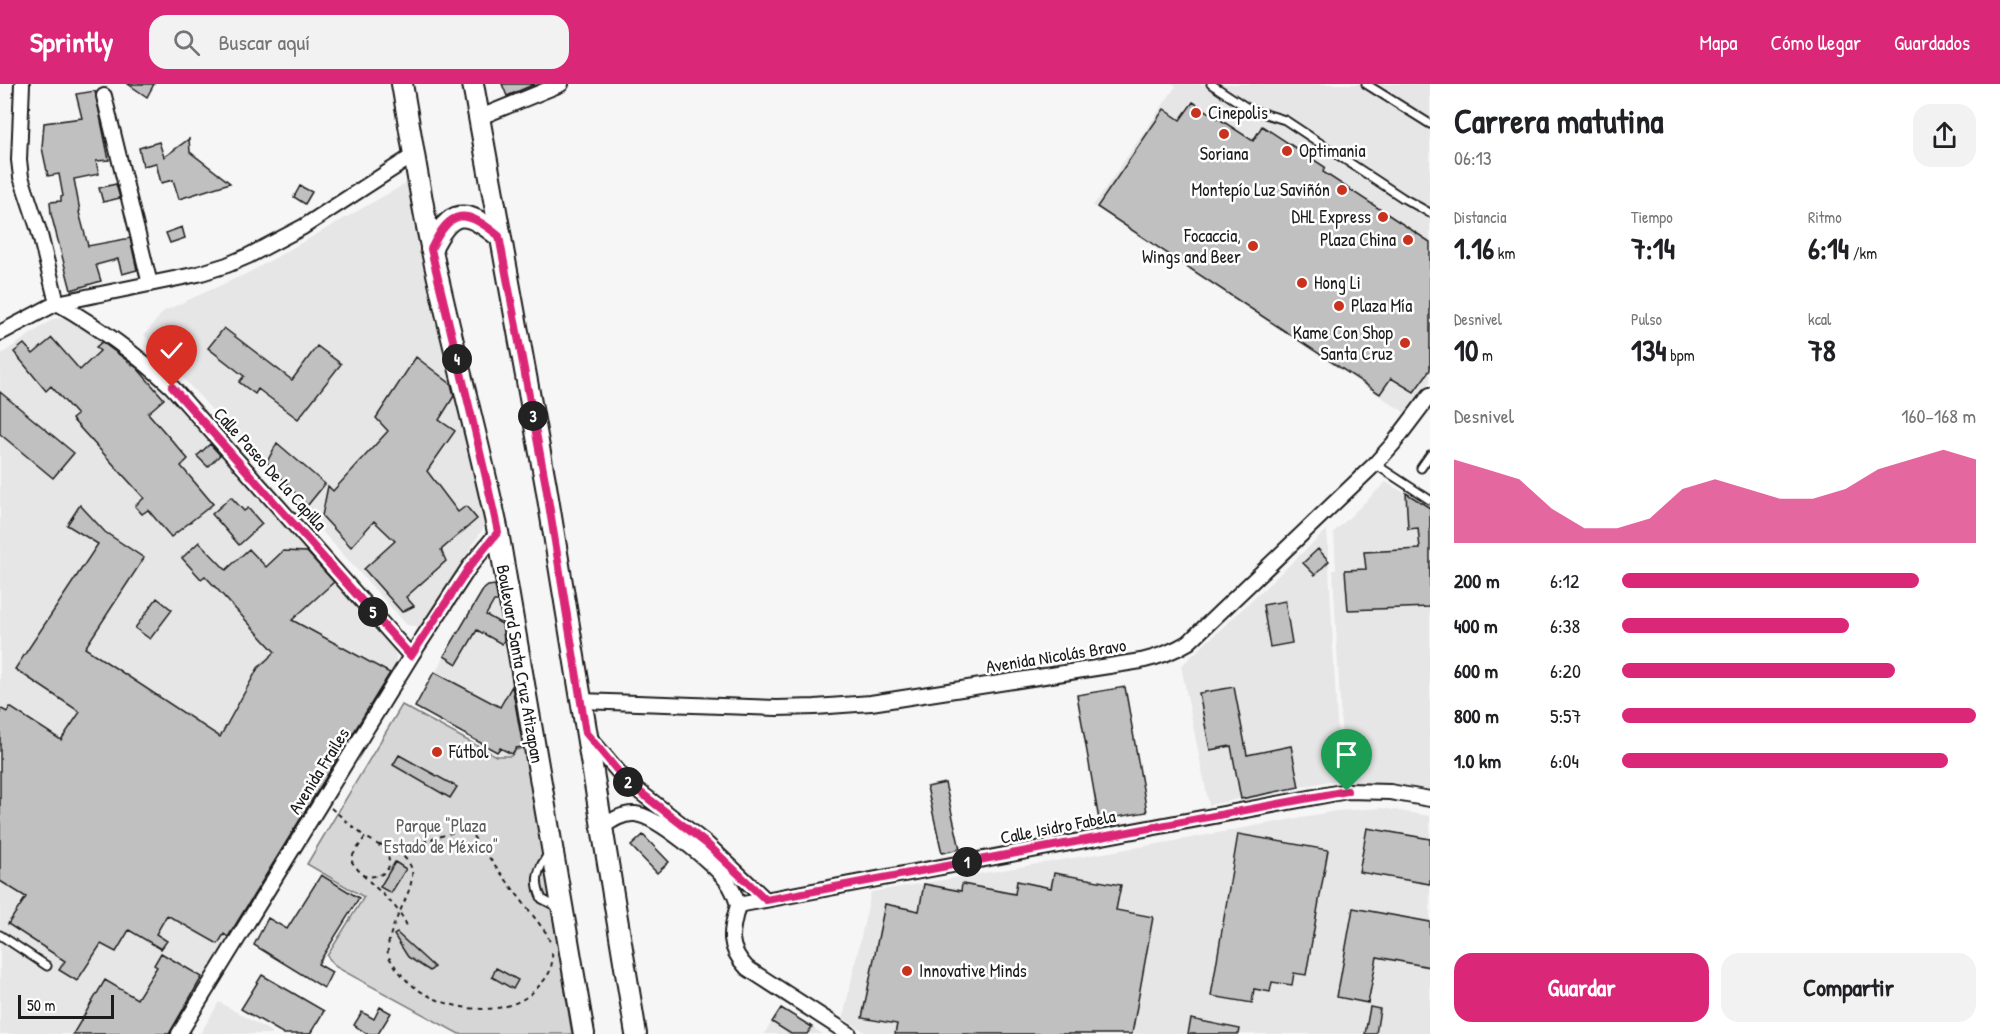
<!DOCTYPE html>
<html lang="es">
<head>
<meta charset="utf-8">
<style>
  body { margin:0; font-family:"Patrick Hand",sans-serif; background:#f2f2f2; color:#202124; height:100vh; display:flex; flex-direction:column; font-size:22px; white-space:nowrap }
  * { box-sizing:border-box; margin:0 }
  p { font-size:20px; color:#757577 }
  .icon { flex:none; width:33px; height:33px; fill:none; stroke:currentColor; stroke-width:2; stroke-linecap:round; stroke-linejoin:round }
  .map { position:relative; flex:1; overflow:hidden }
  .sheet { display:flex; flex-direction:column; background:#fff; width:570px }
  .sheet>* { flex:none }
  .scale { position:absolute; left:18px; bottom:15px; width:96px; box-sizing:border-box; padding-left:6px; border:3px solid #1c1c1c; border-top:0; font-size:16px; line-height:21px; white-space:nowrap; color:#1c1c1c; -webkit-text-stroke:4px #fff; paint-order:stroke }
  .pin { position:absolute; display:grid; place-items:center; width:51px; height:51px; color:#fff; margin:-62px -26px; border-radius:50% 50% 50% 0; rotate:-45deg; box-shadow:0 0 6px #0007 }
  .pin .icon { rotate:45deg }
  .km { position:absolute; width:30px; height:30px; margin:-15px; border-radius:50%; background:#222; color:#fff; font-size:16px; line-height:30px; text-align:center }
  .round { display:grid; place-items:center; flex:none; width:63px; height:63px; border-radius:18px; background:#f2f2f2 }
  .overview { display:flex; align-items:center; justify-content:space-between; height:102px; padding:0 24px }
  h1 { font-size:33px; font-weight:700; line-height:45px }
  .metrics { display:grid; grid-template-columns:repeat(3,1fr); gap:9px; height:102px; padding:6px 24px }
  .metrics div { display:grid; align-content:center }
  .metrics b { font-size:30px; font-weight:700 }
  .metrics small { font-size:16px; font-weight:400 }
  .metrics p { font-size:16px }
  .chart { height:168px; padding:12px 24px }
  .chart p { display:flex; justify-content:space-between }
  .chart svg { width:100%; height:108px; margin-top:6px; fill:#db2777; opacity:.7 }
  .button { display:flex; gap:12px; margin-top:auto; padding:12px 24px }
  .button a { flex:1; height:69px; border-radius:18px; background:#db2777; color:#fff; font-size:24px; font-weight:700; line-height:69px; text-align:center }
  .button a+a { background:#f2f2f2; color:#202124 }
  ul { padding:0 24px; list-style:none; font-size:20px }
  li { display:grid; grid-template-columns:96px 72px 1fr; align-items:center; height:45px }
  li i { height:15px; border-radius:8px; background:#db2777 }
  header { display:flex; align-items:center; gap:36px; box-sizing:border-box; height:84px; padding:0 30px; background:#db2777; color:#fff }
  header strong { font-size:28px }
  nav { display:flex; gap:33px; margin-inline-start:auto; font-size:21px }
  .search { width:420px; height:54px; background:#f2f2f2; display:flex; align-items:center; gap:15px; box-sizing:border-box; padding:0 21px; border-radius:18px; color:#757577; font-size:22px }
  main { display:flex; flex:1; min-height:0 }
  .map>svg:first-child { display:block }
</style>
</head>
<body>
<header>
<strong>Sprintly</strong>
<div class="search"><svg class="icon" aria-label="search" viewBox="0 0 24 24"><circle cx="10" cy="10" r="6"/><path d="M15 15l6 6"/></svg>Buscar aquí</div>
<nav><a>Mapa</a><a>Cómo llegar</a><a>Guardados</a></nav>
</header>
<main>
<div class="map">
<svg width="1430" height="950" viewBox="0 0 1430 950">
  <rect width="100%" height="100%" fill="#f6f6f6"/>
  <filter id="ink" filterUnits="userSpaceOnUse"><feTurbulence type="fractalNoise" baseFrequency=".0167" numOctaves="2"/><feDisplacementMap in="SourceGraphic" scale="12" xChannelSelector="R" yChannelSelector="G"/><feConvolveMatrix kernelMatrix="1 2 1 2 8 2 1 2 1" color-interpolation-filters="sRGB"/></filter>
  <g filter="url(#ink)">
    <path fill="#e6e6e6" d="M1173,0H1430V297L1407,330L1093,122L1176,2Z
      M412,96L489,435L421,543L407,541L144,251L164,227L250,188Z
      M69,233L103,256L168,307L222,370L237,392L245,396L395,562L397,593L175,950H0V271L53,235Z
      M1386,398L1430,424V716L1344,696L1333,486H1336L1334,448Z
      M1327,446L1340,695L1209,721L1181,582Z
      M493,501L501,504L531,660L516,664L512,670L503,672L415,623L483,506Z
      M1382,724L1430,732V950H868L843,934L871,808L1169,758L1336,727Z
      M219,918L275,950H200Z
      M781,924L812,943L823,950H764Z"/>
    <path fill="#d6d6d6" stroke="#797979" stroke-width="1.5" d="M402,621L496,672H511L516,666L526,663L572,950H459L336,883L327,872L364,813L307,780Z"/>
    <path fill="#c0c0c0" stroke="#1c1c1c" stroke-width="1.5" d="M128,0H154L147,13Z
      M502,0H535L507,12Z
      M95,7L109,76L96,77L99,90L74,95L80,127L79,128L88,162L130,154L137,186L122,190L118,175L96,181L101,197L71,206L51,130L50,118L61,117V113L63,112L59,90L48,92L42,64L44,39L82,34L76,10Z
      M1193,18L1253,57L1262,42L1325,83L1323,88L1430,158V286L1414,308L1391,294L1380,310L1097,123L1164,25L1180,36Z
      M189,55L190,68L230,99L179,115L173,96L161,99L156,79L143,82L139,64L159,58L164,73Z
      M116,100L120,114L103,118L99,104Z
      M300,102L312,108L305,120L294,113Z
      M182,143L185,154L170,159L166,149Z
      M224,244L292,296L317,262L341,280L298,335L258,305L255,310L239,298L244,292L208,264Z
      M52,254L80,286L100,267L96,263L102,258L137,284L164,315L148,329L188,375L181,382L213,420L171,453L148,426L142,430L135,422L144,414L72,335L77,331L51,302L46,307L14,268L24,260L33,270Z
      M416,273L451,300L454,312L439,336L455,347L427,387L458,428L466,422L477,435L441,466L446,477L406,513L414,522L402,528L364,485L395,457L374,437L351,463L322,432L328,402L333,407L388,347L376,334Z
      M0,308L74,369L53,394L0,350Z
      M277,359L325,400L307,422L267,378Z
      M210,360L220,371L208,383L197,372Z
      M1406,409L1430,424V523L1348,526L1345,486L1366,485L1364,468L1420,465L1418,444L1408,445Z
      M231,413L244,427L248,424L262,440L239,461L212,430Z
      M80,421L105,448L144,474L85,564L220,653L258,584L275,568L205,492L201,495L182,474L199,458L226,486L249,465L266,483L283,467L307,468L334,498L292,536L390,589L228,853L224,850L218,860L167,831L156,850L167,857L161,865L129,846L116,868L101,860L77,897L59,886L65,877L8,840L26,813L0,797V624L7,628L10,623L61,656L80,628L15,585L98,460L67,441Z
      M1318,465L1329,477L1315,491L1303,479Z
      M495,501L498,517H494L486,531L502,540L504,556L502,560L477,546L457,580L444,572L483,506L488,502Z
      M157,514L172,526L150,555L135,544Z
      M1285,517L1292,559L1270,563L1263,521Z
      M434,588L500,623L512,602L523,663L516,664L512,670L500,664L497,668L415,623Z
      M1125,603L1147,728L1099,736L1077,611Z
      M1234,603L1247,671L1291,662L1299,703L1241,715L1231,662L1210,666L1199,609Z
      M399,671L457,703L450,714L393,681Z
      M945,699L960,765L942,769L927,703Z
      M1367,744L1430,755V800L1359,788Z
      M1238,750L1328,766L1306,891L1294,889L1292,901L1272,898L1270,908L1254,905L1252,919L1211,912Z
      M643,751L669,778L657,789L631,762Z
      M395,778L406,785L391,809L380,803Z
      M1054,789L1121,801L1116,826L1153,833L1132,950H895L897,940L862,934L885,820L919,827L924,800L961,807L962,800L1015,810L1017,797L1051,804Z
      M321,791L359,814L318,880L332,888L324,904L254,861L268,834L287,845Z
      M1353,824L1430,838V883L1377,873L1368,919L1337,913Z
      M397,849L434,883L430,887L408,873L394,851Z
      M161,869L202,893L169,950H73L105,896L137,915L157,883L154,881Z
      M496,884L518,896L513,905L492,893Z
      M262,891L324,927L310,950H284L241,925Z
      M380,923L391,929L378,950H367L354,941L362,928L374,935Z
      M1370,923L1380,925L1376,950H1365Z
      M781,924L812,943L807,950H791L772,938Z
      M1191,935L1240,945L1239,950H1188Z"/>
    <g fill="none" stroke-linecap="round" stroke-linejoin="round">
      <g stroke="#1c1c1c" stroke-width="11">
        <path id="service" d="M1211,0L1249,25L1285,36L1403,114L1430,129
          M1366,0L1430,40
          M1375,380L1430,416
          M1421,384L1430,371
          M549,769C538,784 533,797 542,815L559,824
          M0,851L47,882"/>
      </g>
      <g stroke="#1c1c1c" stroke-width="18">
        <path id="minor" d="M22,0L19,76L21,93L39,147L57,219
          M104,12L150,200
          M478,34L561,0
          M57,219C99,243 136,270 172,303L411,572
          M0,249L57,219L198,190L227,181L248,172L303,143L414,71
          M581,617L777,624L815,623L871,619L1141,577C1159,573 1174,567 1189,558L1375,380L1393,360L1430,311
          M589,653L627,698L707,760L766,816
          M601,744C611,737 622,729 635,730C657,732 711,778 726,796C732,803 735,811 738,821
          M738,821L1347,707L1390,708L1430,715
          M738,821C731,847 726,862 747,884L849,950
          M179,950L411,572L470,482L498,448"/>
      </g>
      <g stroke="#1c1c1c" stroke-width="24">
        <path id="secondary" d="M402,0C412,56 420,112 432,167C452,261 478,353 498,448L584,950
          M473,0L546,402L636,950
          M431,165C451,124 465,124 499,152"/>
      </g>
      <path stroke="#1c1c1c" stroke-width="2" stroke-dasharray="4.5 4.5" stroke-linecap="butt" d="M331,724L365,753L353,771L352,778C368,801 400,819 408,845
        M378,761L420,759L460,746L467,747L472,751L547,850L551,861
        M390,761C397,767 410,776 412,786C415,811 385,842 388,872C395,882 402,893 412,901C442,926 504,937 535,906C549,892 553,887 552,866
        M362,791C376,796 396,788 387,771C382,762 373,757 365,753"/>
      <use href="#service" stroke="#fff" stroke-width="7"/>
      <use href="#minor" stroke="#fff" stroke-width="14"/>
      <use href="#secondary" stroke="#fff" stroke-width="20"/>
    </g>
  </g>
  <g fill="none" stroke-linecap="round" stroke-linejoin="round" filter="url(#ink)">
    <g stroke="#fff" stroke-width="12">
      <path id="route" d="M172,303L411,572L470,482L498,448C478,353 453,259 431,165C451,124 465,124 499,152L546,402L586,649L627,698L707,760L766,816L1347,707"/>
    </g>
    <use href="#route" stroke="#db2777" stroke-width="8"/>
  </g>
  <g fill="#c8321e" stroke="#fff" stroke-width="2">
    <circle cx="1196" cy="29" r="6"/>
    <circle cx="1224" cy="50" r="6"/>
    <circle cx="1287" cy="67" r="6"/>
    <circle cx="1342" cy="106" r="6"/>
    <circle cx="1383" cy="133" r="6"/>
    <circle cx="1408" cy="156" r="6"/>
    <circle cx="1253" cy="162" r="6"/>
    <circle cx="1302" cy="199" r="6"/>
    <circle cx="1339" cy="222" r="6"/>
    <circle cx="1405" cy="259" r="6"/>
    <circle cx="437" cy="668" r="6"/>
    <circle cx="907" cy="887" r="6"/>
  </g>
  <g text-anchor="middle" stroke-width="5" stroke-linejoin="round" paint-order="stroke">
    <g font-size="18" fill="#1c1c1c" stroke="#fff" text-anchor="start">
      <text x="1208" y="35">Cinepolis</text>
      <text x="1299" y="73">Optimania</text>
      <text x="1224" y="76" text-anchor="middle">Soriana</text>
      <text x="1330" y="112" text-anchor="end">Montepío Luz Saviñón</text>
      <text x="1371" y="139" text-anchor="end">DHL Express</text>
      <text x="1241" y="158" text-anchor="end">Focaccia,<tspan x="1241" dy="21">Wings and Beer</tspan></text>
      <text x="1396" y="162" text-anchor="end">Plaza China</text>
      <text x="1314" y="205">Hong Li</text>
      <text x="1351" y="228">Plaza Mía</text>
      <text x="1393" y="255" text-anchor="end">Kame Con Shop<tspan x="1393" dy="21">Santa Cruz</tspan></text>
      <text x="449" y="674">Fútbol</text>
      <text x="919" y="893">Innovative Minds</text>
    </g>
    <g font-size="18" fill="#1c1c1c" stroke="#fff">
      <text transform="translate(270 385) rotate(48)" y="6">Calle Paseo De La Capilla</text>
      <text transform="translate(1056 572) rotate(-9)" y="6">Avenida Nicolás Bravo</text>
      <text transform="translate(520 580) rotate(80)" y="6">Boulevard Santa Cruz Atizapan</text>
      <text transform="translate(319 687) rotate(-58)" y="6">Avenida Frailes</text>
      <text transform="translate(1058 743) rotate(-11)" y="6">Calle Isidro Fabela</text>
    </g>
    <g font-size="18" fill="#5d5d5d" stroke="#fff">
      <text x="441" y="748">Parque "Plaza<tspan x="441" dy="21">Estado de México"</tspan></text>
    </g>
  </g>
</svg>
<div class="scale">50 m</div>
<div class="pin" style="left:1347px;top:707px;background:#1e9e55"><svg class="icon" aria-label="arrive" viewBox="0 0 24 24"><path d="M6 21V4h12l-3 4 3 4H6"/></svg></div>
<div class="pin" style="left:172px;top:303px;background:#d93025"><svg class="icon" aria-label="check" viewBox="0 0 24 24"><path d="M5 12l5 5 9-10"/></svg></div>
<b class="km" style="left:967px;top:778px">1</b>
<b class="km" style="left:628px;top:698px">2</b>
<b class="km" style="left:533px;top:332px">3</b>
<b class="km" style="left:457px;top:275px">4</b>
<b class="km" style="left:373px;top:528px">5</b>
</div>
<section class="sheet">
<div class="overview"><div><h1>Carrera matutina</h1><p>06:13</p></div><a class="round"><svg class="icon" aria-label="share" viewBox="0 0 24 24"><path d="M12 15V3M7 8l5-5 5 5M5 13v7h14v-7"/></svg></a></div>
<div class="metrics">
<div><p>Distancia</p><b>1.16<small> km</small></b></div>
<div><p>Tiempo</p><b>7:14</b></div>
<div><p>Ritmo</p><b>6:14<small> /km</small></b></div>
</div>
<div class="metrics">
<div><p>Desnivel</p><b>10<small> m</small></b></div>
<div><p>Pulso</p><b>134<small> bpm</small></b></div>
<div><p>kcal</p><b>78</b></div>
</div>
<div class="chart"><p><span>Desnivel</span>160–168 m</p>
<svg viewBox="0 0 160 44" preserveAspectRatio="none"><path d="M0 44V10L10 14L20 18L30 30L40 38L50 38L60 34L70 22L80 18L90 22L100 26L110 26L120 22L130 14L140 10L150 6L160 10V44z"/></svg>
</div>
<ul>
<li><b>200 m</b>6:12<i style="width:84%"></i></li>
<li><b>400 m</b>6:38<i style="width:64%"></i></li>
<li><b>600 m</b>6:20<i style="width:77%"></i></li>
<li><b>800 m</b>5:57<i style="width:100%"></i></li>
<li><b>1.0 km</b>6:04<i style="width:92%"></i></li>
</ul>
<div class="button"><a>Guardar</a><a>Compartir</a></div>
</section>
</main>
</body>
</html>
